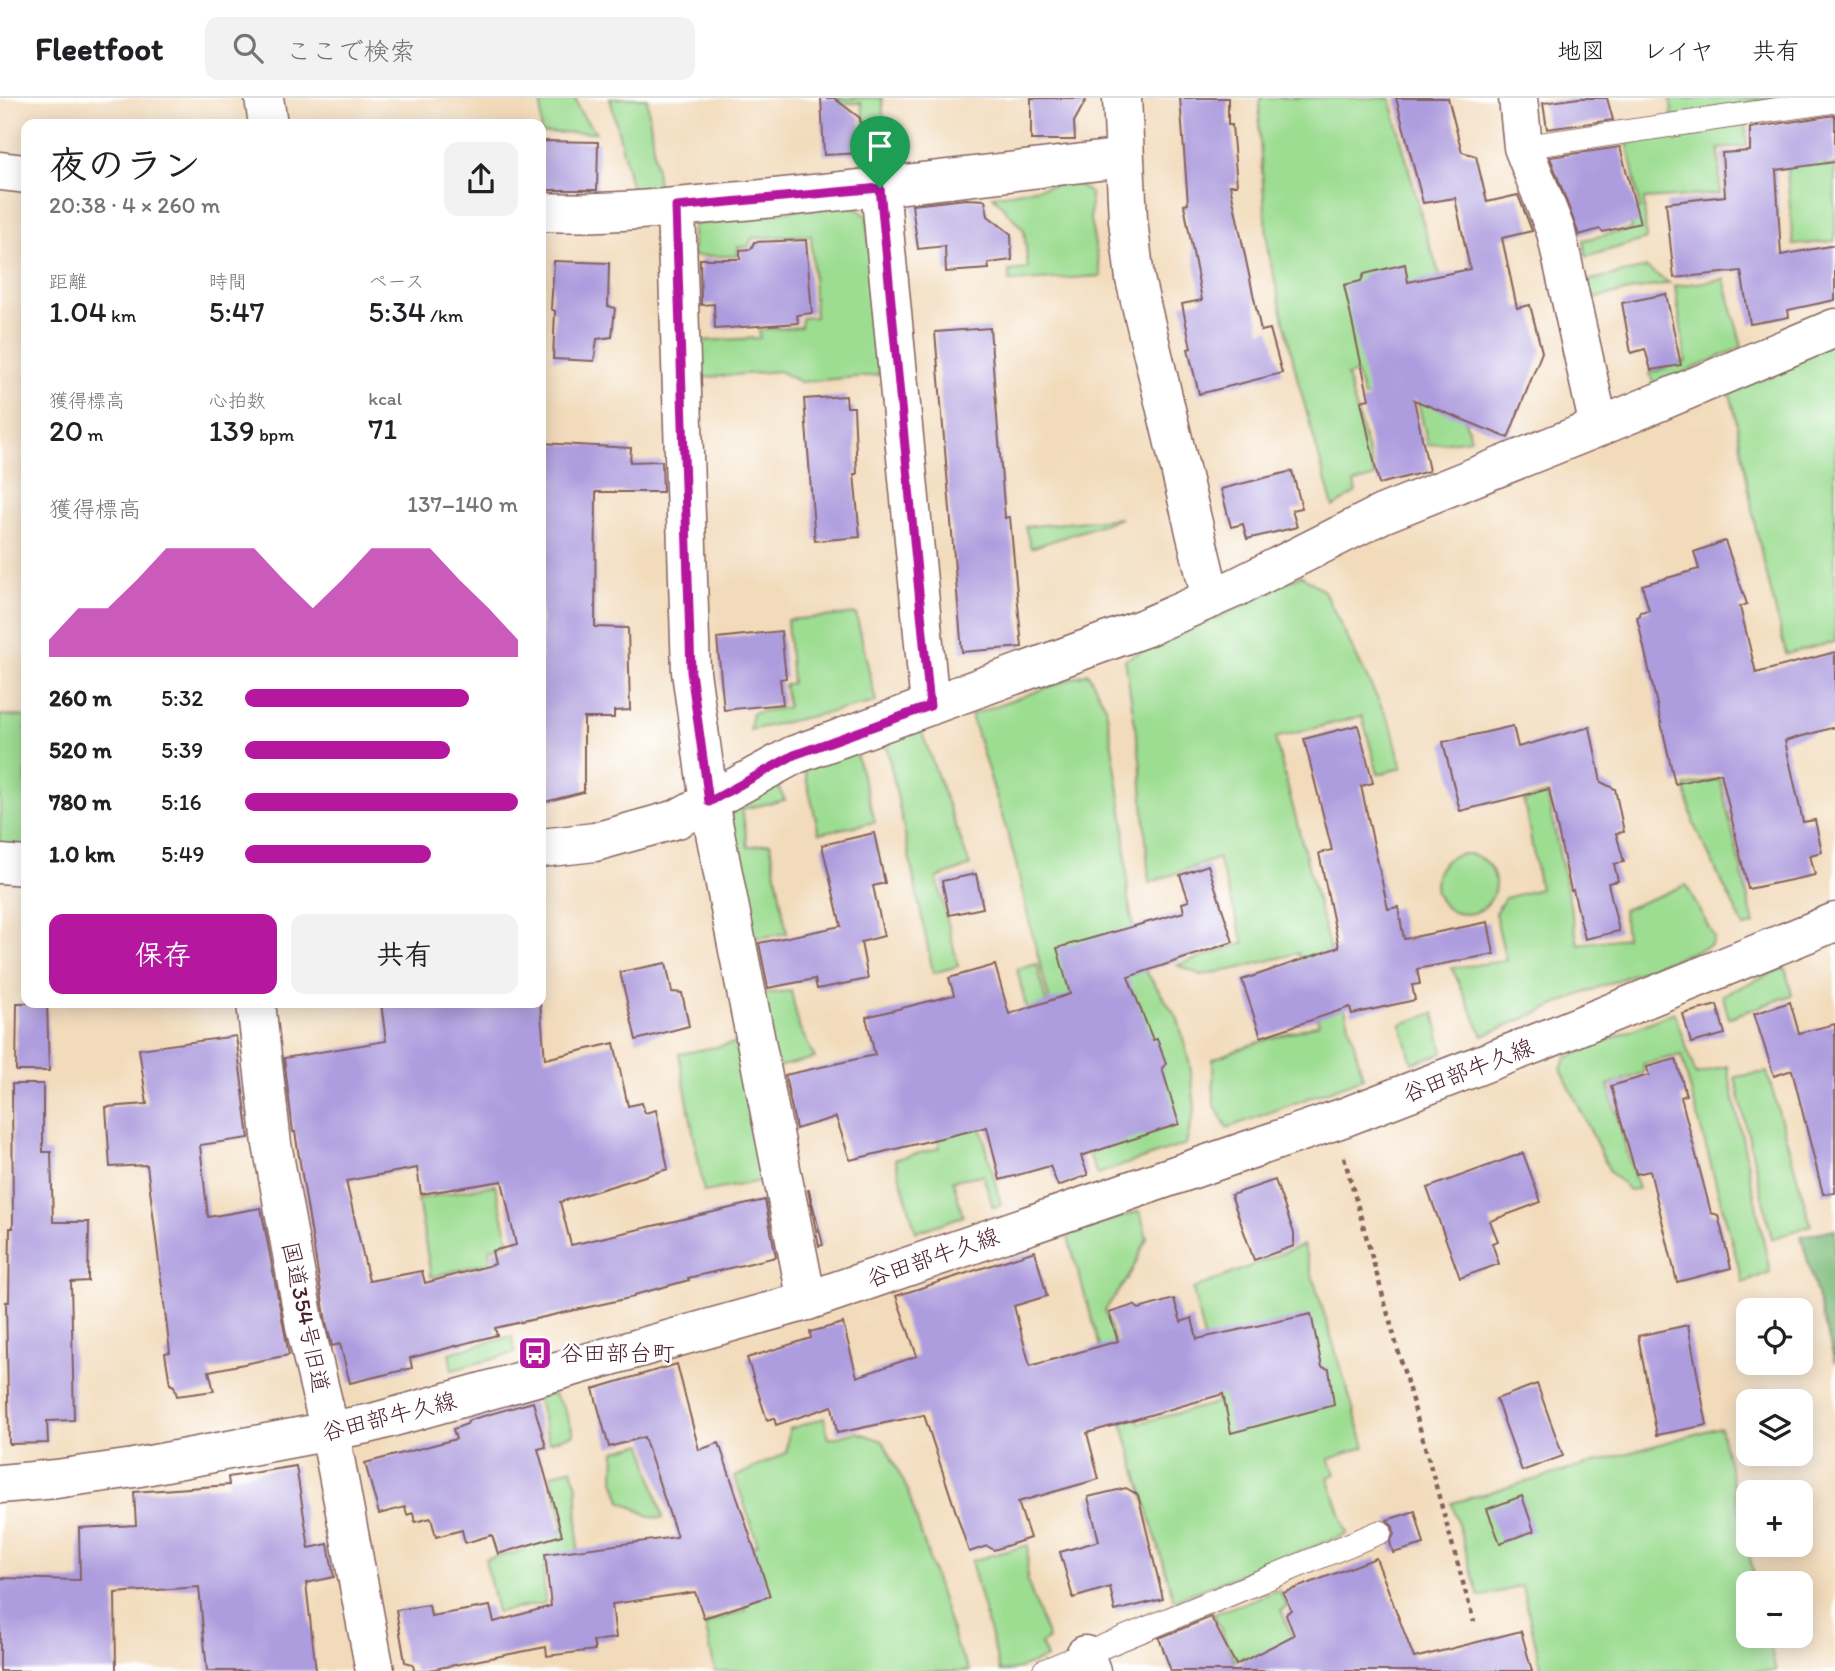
<!DOCTYPE html>
<html lang="ja">
<head>
<meta charset="utf-8">
<style>
  body { margin:0; font-family:Itim,"Klee One",sans-serif; background:#f2f2f2; color:#202124; height:100vh; display:flex; flex-direction:column; font-size:26px; white-space:nowrap }
  * { box-sizing:border-box; margin:0 }
  p { font-size:23px; color:#757577 }
  .icon { flex:none; width:38px; height:38px; fill:none; stroke:currentColor; stroke-width:2; stroke-linecap:round; stroke-linejoin:round }
  .map { position:relative; flex:1; overflow:hidden }
  .sheet { position:absolute; left:21px; top:21px; width:525px; height:889px; display:flex; flex-direction:column; background:#fff; border-radius:14px; box-shadow:0 4px 18px #0003 }
  .sheet>* { flex:none }
  .fabs { position:absolute; left:1736px; top:1200px; display:grid; gap:14px }
  .fabs a { display:grid; place-items:center; width:77px; height:77px; border-radius:14px; background:#fff; box-shadow:0 4px 18px #0003; font-size:35px }
  .pin { position:absolute; display:grid; place-items:center; width:60px; height:60px; color:#fff; margin:-72px -30px; border-radius:50% 50% 50% 0; rotate:-45deg; box-shadow:0 0 7px #0007 }
  .pin .icon { rotate:45deg }
  .round { display:grid; place-items:center; flex:none; width:74px; height:74px; border-radius:14px; background:#f2f2f2 }
  .summary { display:flex; align-items:center; justify-content:space-between; height:119px; padding:0 28px }
  h1 { font-size:38px; font-weight:600; line-height:52px }
  .stats { display:grid; grid-template-columns:repeat(3,1fr); gap:10px; height:119px; padding:7px 28px }
  .stats div { display:grid; align-content:center }
  .stats b { font-size:30px; font-weight:600 }
  .stats small { font-size:19px; font-weight:400 }
  .stats p { font-size:19px }
  .chart { height:196px; padding:14px 28px }
  .chart p { display:flex; justify-content:space-between }
  .chart svg { width:100%; height:126px; margin-top:7px; fill:#b5179e; opacity:.7 }
  .cta { display:flex; gap:14px; margin-top:auto; padding:14px 28px }
  .cta a { flex:1; height:80px; border-radius:14px; background:#b5179e; color:#fff; font-size:28px; font-weight:600; line-height:80px; text-align:center }
  .cta a+a { background:#f2f2f2; color:#202124 }
  ul { padding:0 28px; list-style:none; font-size:23px }
  li { display:grid; grid-template-columns:112px 84px 1fr; align-items:center; height:52px }
  li i { height:18px; border-radius:9px; background:#b5179e }
  header { display:flex; align-items:center; gap:42px; box-sizing:border-box; height:98px; padding:0 35px; background:#fff; border-bottom:2px solid #e0e0e0 }
  header strong { font-size:33px }
  nav { display:flex; gap:38px; margin-inline-start:auto; font-size:24px }
  .search { width:490px; height:63px; background:#f2f2f2; display:flex; align-items:center; gap:18px; box-sizing:border-box; padding:0 24px; border-radius:14px; color:#757577; font-size:26px }
  .map>svg:first-child { display:block }
</style>
</head>
<body>
<header>
<strong>Fleetfoot</strong>
<div class="search"><svg class="icon" aria-label="search" viewBox="0 0 24 24"><circle cx="10" cy="10" r="6"/><path d="M15 15l6 6"/></svg>ここで検索</div>
<nav><a>地図</a><a>レイヤ</a><a>共有</a></nav>
</header>
<div class="map">
<svg width="1835" height="1573" viewBox="0 0 1835 1573">
  <rect width="100%" height="100%" fill="#fff"/>
  <filter id="ink" filterUnits="userSpaceOnUse"><feTurbulence type="fractalNoise" baseFrequency=".0143" numOctaves="2"/><feDisplacementMap in="SourceGraphic" scale="14" xChannelSelector="R" yChannelSelector="G"/><feConvolveMatrix kernelMatrix="1 2 1 2 8 2 1 2 1" color-interpolation-filters="sRGB"/></filter>
  <filter id="wash" filterUnits="userSpaceOnUse"><feTurbulence type="fractalNoise" baseFrequency=".00686" numOctaves="4" result="noise"/><feDisplacementMap in="SourceGraphic" scale="28" xChannelSelector="R" yChannelSelector="G"/><feGaussianBlur stdDeviation="1.57" result="paint"/><feColorMatrix in="noise" values="0 0 0 0 0 0 0 0 0 0 0 0 0 0 0 0 0 1.4 0 .05"/><feComposite in="paint" operator="in"/></filter>
  <g filter="url(#wash)">
    <rect width="100%" height="100%" fill="#f2dbbb"/>
    <path fill="#9ddd92" stroke="#747e5e" stroke-width="2" d="M541,0H576C576,13 588,24 596,34L541,35Z
      M610,0H647L658,88L632,91Z
      M838,0H882L884,26L865,25L861,5H839Z
      M1260,0H1390L1426,136L1467,258L1449,271L1471,341L1428,347L1416,295H1384L1364,299L1356,275L1347,278L1375,379L1354,385L1356,394L1333,409L1298,283L1268,153L1259,32Z
      M1671,0H1781L1672,20Z
      M1745,21L1747,48L1719,51L1720,96L1644,101L1646,141L1586,159L1583,142L1632,131L1629,114L1640,111L1627,42Z
      M1822,57L1826,68L1835,67V143L1793,147L1786,61Z
      M1074,84L1091,96L1090,121L1101,178L1009,184V173L1028,171L1024,132L993,98Z
      M847,104L867,118L879,277L800,284L779,273L701,280L699,243L760,240L759,232L801,229L802,220L815,219L811,137L752,140L748,149H738L737,158H693V127Z
      M1646,170L1669,185L1590,201L1586,183Z
      M1724,181L1742,249L1654,288L1650,275L1686,263L1675,188Z
      M1835,244V544L1786,556L1756,432L1735,315L1728,288Z
      M1121,420L1031,450L1025,429L1032,428Z
      M1301,477L1324,493L1392,630L1402,670L1378,676L1362,618L1275,640L1363,980L1227,1030L1214,1006L1213,961L1253,946L1319,926L1298,855L1236,871L1201,877L1177,867L1244,845L1218,760L1149,785L1140,660L1125,561L1241,509Z
      M856,516L876,604L750,632L752,615L788,609L784,587L792,585L787,522Z
      M1088,575L1106,609L1124,726L1128,801L1137,847L1147,875L1178,921L1190,967L1195,1009L1186,1046L1097,1076L1090,1060L1030,827L1014,757L971,617Z
      M0,617L26,619V750L0,748Z
      M921,632L970,768L937,780L958,868L933,875L886,644Z
      M855,652L875,724L819,735L804,671Z
      M1720,681L1754,827L1744,829L1694,727L1685,688Z
      M765,686L779,690L785,702L742,711L748,749L770,745L787,835L751,841L729,725L740,699Z
      M1547,696L1578,846L1626,840L1623,812L1686,787L1714,839L1711,847L1589,893L1483,938L1452,870L1506,863L1495,815L1505,800L1540,791L1524,703Z
      M1435 786a30 30 0 1 1 60 0a30 30 0 1 1-60 0Z
      M1037,866L1048,912L1028,917L1017,871Z
      M1785,869L1792,897L1728,920L1723,897Z
      M791,893L799,929L815,960L773,970L759,896Z
      M949,902L1001,1107L993,1109L983,1077L953,1082L963,1118L916,1134L895,1061L940,1050L933,1015Z
      M1674,914L1696,977L1727,968L1770,1174L1743,1185L1681,957L1643,966L1644,975L1608,987L1638,1091L1629,1092L1610,1074L1561,971L1566,960Z
      M1434,915L1443,955L1412,965L1401,926Z
      M736,945L761,1083L704,1094L679,956Z
      M1767,974L1811,1127L1772,1141L1735,979Z
      M495,1087L509,1144L489,1151L491,1164L431,1179L418,1101Z
      M1140,1113L1147,1140L1131,1175L1105,1212L1139,1325L1218,1305L1193,1191L1303,1147L1365,1349L1329,1361L1335,1376L1328,1379L1347,1436L1174,1502L1067,1136Z
      M512,1238L515,1255L452,1272L449,1255Z
      M553,1296L564,1310L574,1336L549,1344L537,1298Z
      M824,1320L829,1341L857,1334L883,1343L907,1391L957,1550L970,1573H715L705,1526L746,1512L728,1456L758,1446L735,1379L786,1355L789,1331Z
      M1720,1329L1756,1486H1748V1538H1768L1776,1573H1542L1522,1488L1479,1499L1452,1405Z
      M643,1346L663,1420L651,1419L621,1403L614,1381L615,1353Z
      M572,1370L577,1389L578,1464L543,1470L545,1505L497,1514L485,1461L523,1453L522,1444L564,1432L551,1377Z
      M1028,1447L1027,1482L1048,1541L1041,1546L1047,1560L1011,1573H1000L971,1463Z
      M1279,1492L1287,1509L1281,1512L1306,1573L1247,1566L1244,1559L1234,1563L1214,1516Z"/>
    <path fill="#7ebc7c" stroke="#646e54" stroke-width="2" d="M1835,1131V1265L1801,1138Z"/>
    <g id="blocks">
      <path fill="#ae9dde" fill-rule="evenodd" d="M821,0H834L860,20L863,55L824,57Z
        M1031,0H1087L1074,24L1075,42H1031Z
        M1180,0H1228V27H1232L1237,87H1230L1261,233L1270,231L1282,275L1199,296L1188,251L1191,250L1182,206L1202,202L1184,107L1188,106Z
        M1396,0H1448L1462,54L1476,58L1487,104L1518,97L1532,133L1502,140L1517,210L1530,207L1542,254L1508,340L1414,302L1429,373L1379,386L1361,303L1369,301L1344,187L1361,183L1364,176L1405,166L1408,184L1470,171L1455,100L1423,105Z
        M1579,0H1607L1613,22L1547,31L1543,5Z
        M1835,17V64L1776,72L1781,157L1835,147V202L1788,212L1789,219L1750,226L1741,173L1674,180L1666,105L1725,98L1722,55L1750,53V30Z
        M541,43L598,44L597,92H541Z
        M1620,49L1640,125L1603,134L1600,131L1579,137L1550,59Z
        M966,101L985,102L988,118L1011,136L1012,162L988,165L989,171L946,174L945,148L918,151L912,107Z
        M806,142L812,215L797,217L798,225L715,231L714,206L701,207L700,161H740V152L751,151L754,144Z
        M554,163L609,165L608,208L615,210L612,239L597,241L594,263L553,261L555,213L551,211Z
        M1666,196L1681,267L1651,272L1645,251L1631,255L1622,205Z
        M990,230L1005,420L1010,419L1022,549L962,554L935,234Z
        M846,298L847,309H854L857,376H854L860,439L815,443L804,301Z
        M541,345L631,350L630,364L662,363L663,394H596L595,529L628,530L630,612L614,613V620H584V694L541,705Z
        M1292,373L1302,410L1292,412L1297,429L1247,441L1243,426L1231,429L1221,391Z
        M1725,443L1747,506L1740,509L1756,575L1835,554V629L1785,643L1803,724L1815,722L1822,754L1810,757L1815,777L1748,791L1721,675L1675,686L1637,519L1640,518V514L1649,512L1642,487L1699,471L1694,454Z
        M781,533L786,580L780,581L783,606L724,612L717,540Z
        M1358,627L1373,685L1361,688L1388,811L1398,809L1404,841L1488,824L1494,856L1417,871L1420,886L1412,887L1415,902L1352,916L1350,909L1261,939L1242,882L1339,849L1319,755L1332,752L1304,641Z
        M1513,628L1518,649L1590,629L1601,684L1615,691L1624,734L1616,735L1624,764L1614,766L1618,783L1608,785L1619,833L1585,841L1573,792L1571,793L1549,691L1460,713L1443,644Z
        M874,735L885,785L873,788L884,838L861,844L868,881L817,891L815,881L768,890L759,845L841,828L822,747Z
        M1208,767L1233,844L1128,879L1153,942L1157,941L1166,966L1162,970L1179,1026L1081,1058L1088,1077L1058,1088L1050,1068L1000,1082L987,1029L850,1062L836,1019L796,1031L785,977L875,957L866,919L954,897L949,880L995,867L1009,916L1070,896L1057,850L1184,814L1182,805L1189,803L1180,777Z
        M976,776L983,810L949,817L942,783Z
        M666,865L672,894L682,895L689,928L636,942L620,874Z
        M1790,904L1799,935L1835,926V1095L1823,1096L1792,972L1774,978L1754,916Z
        M17,905H47L49,973H16Z
        M381,905H460V908L477,905H540L545,961L614,945L628,1008L642,1005L645,1015L656,1012L668,1071L560,1104L571,1147L765,1102L776,1159L688,1180L689,1182L634,1197V1199L495,1230L497,1237L410,1260L412,1270L350,1285L340,1246L332,1248L326,1224L295,1034H293L284,960L386,943ZM417,1070L421,1096L502,1083L516,1147L492,1153L495,1166L425,1185L422,1173L369,1183L346,1083Z
        M1717,907L1725,936L1691,945L1683,916Z
        M236,938L249,1040L200,1047L208,1119L261,1110L289,1257L209,1273L214,1293L177,1298L174,1288L170,1286L165,1255L170,1254L147,1067L110,1069L106,1009L147,1006L139,951Z
        M1676,961L1686,997L1681,999L1711,1115L1718,1117L1731,1170L1677,1184L1650,1073L1636,1076L1611,988L1649,977L1647,969Z
        M12,986H43V1054H51L53,1124H89L88,1183L71,1184L74,1322L47,1323L48,1345L9,1346L6,1204H9L10,1130H13Z
        M1523,1055L1541,1104L1490,1123L1498,1143L1492,1145L1499,1166L1460,1180L1427,1090Z
        M1275,1082L1294,1135V1148L1254,1162L1231,1097Z
        M808,1092H809L823,1147L819,1148Z
        M1035,1153L1047,1198L1014,1208L1030,1268L1118,1243L1109,1215L1134,1207L1139,1211L1174,1201L1181,1224L1192,1220L1197,1241L1311,1216L1322,1269L1329,1271L1334,1307L1231,1335L1223,1296L1087,1335L1099,1381L1018,1404L1030,1440L994,1452L987,1448L969,1454L924,1317L837,1335L832,1308L776,1327L774,1320L767,1322L747,1260L811,1240L810,1234L843,1225L857,1279L917,1258L896,1198Z
        M1688,1227L1707,1327L1657,1337L1638,1238Z
        M677,1266L699,1352L719,1345L770,1498L704,1520L695,1494L612,1506L616,1540L593,1543L595,1552L547,1558L546,1549L424,1573H414L413,1566L405,1564L396,1512L429,1507L431,1518L490,1508L494,1524L551,1508L545,1456L677,1439L644,1339L609,1349L593,1291Z
        M1537,1286L1563,1358L1522,1373L1496,1301Z
        M533,1304L546,1349L538,1351L562,1437L498,1456L492,1437L465,1445L462,1432L436,1439L431,1420L415,1424L413,1415L407,1417L405,1409L379,1416L365,1365L456,1341L453,1331L467,1326L469,1322Z
        M296,1368L309,1450L328,1446L334,1479L306,1485L316,1573H207L199,1489L115,1495L116,1573H0V1480L80,1482L79,1430L136,1427L134,1394L229,1387L228,1379Z
        M1126,1390L1138,1397L1163,1501L1115,1513L1110,1489L1073,1500L1060,1454L1099,1443L1088,1399Z
        M1522,1398L1534,1433L1500,1445L1487,1411Z
        M1415,1413L1424,1446L1393,1455L1390,1444L1394,1436L1393,1429L1387,1422Z
        M1376,1460L1414,1560L1521,1533L1532,1573H1171L1159,1540L1211,1519L1236,1567L1294,1537L1286,1516L1291,1512L1283,1495Z"/>
    </g>
  </g>
  <g filter="url(#ink)">
    <use href="#blocks" fill-opacity="0" stroke="#85615d" stroke-width="2"/>
    <g fill="none" stroke-linecap="round" stroke-linejoin="round">
      <g stroke="#85615d" stroke-width="25">
        <path id="service" d="M1523,49L1835,3
          M1044,1573L1380,1434"/>
      </g>
      <g stroke="#85615d" stroke-width="41">
        <path id="minor" d="M1518,0L1523,49L1556,134L1599,329
          M0,73L26,76
          M880,90L930,608
          M676,109L691,574L709,704L807,1203
          M541,114C612,117 683,108 753,102C877,90 1001,75 1124,60
          M541,750L595,744L677,721L794,657L1144,530L1235,490L1382,416L1599,329L1835,230
          M0,766L26,768
          M1085,1557L1091,1573"/>
      </g>
      <g stroke="#85615d" stroke-width="41">
        <path id="tertiary" d="M264,0L268,26
          M1122,0L1128,122L1135,181L1211,501
          M256,905L272,1046L305,1228L330,1334L375,1573"/>
      </g>
      <g stroke="#85615d" stroke-width="41">
        <path id="secondary" d="M0,1386L56,1381L134,1370L372,1325L807,1203L1345,1019L1542,943L1835,824"/>
      </g>
      <path stroke="#85615d" stroke-width="4.5" stroke-dasharray="5 5" stroke-linecap="butt" d="M1344,1059L1474,1524"/>
      <use href="#service" stroke="#fff" stroke-width="23"/>
      <use href="#minor" stroke="#fff" stroke-width="38"/>
      <use href="#tertiary" stroke="#fff" stroke-width="38"/>
      <use href="#secondary" stroke="#fff" stroke-width="38"/>
    </g>
  </g>
  <g fill="none" stroke-linecap="round" stroke-linejoin="round" filter="url(#ink)">
    <g stroke="#fff" stroke-width="14">
      <path id="route" d="M880,90L930,608L794,657L709,704L691,574L676,109Z"/>
    </g>
    <use href="#route" stroke="#b5179e" stroke-width="9"/>
  </g>
  <defs>
    <g id="bus-square" transform="scale(1.75)"><rect x="-9" y="-9" width="18" height="18" rx="4" fill="#b5179e" stroke="#fff"/><path d="M-5-6H5V4H4V6H2V4H-2V6H-4V4H-5ZM-3.5-4V0h7V-4ZM-3.5 1.2v1.5H-2V1.2ZM2 1.2v1.5H3.5V1.2Z" fill="#fff"/></g>
  </defs>
  <g fill-rule="evenodd">
    <use href="#bus-square" x="535" y="1255"/>
  </g>
  <g text-anchor="middle" stroke-width="5" stroke-linejoin="round" paint-order="stroke">
    <g font-size="23" fill="#4a1f2b" stroke="#fff">
      <text transform="translate(1468 972) rotate(-21)" y="8">谷田部牛久線</text>
      <text transform="translate(933 1159) rotate(-19)" y="8">谷田部牛久線</text>
      <text transform="translate(306 1219) rotate(78)" y="8">国道354号旧道</text>
      <text transform="translate(389 1318) rotate(-14)" y="8">谷田部牛久線</text>
    </g>
    <g font-size="23" fill="#4a1f2b" stroke="#fff" text-anchor="start">
      <text x="560" y="1263">谷田部台町</text>
    </g>
  </g>
</svg>
<div class="fabs">
<a><svg class="icon" aria-label="locate" viewBox="0 0 24 24"><circle cx="12" cy="12" r="6"/><path d="M12 2v4M12 18v4M2 12h4M18 12h4"/></svg></a>
<a><svg class="icon" aria-label="layers" viewBox="0 0 24 24"><path d="M12 4l9 5-9 5-9-5zM3 14l9 5 9-5"/></svg></a>
<a>+</a>
<a>−</a>
</div>
<div class="pin" style="left:880px;top:90px;background:#1e9e55"><svg class="icon" aria-label="arrive" viewBox="0 0 24 24"><path d="M6 21V4h12l-3 4 3 4H6"/></svg></div>
<section class="sheet">
<div class="summary"><div><h1>夜のラン</h1><p>20:38 · 4 × 260 m</p></div><a class="round"><svg class="icon" aria-label="share" viewBox="0 0 24 24"><path d="M12 15V3M7 8l5-5 5 5M5 13v7h14v-7"/></svg></a></div>
<div class="stats">
<div><p>距離</p><b>1.04<small> km</small></b></div>
<div><p>時間</p><b>5:47</b></div>
<div><p>ペース</p><b>5:34<small> /km</small></b></div>
</div>
<div class="stats">
<div><p>獲得標高</p><b>20<small> m</small></b></div>
<div><p>心拍数</p><b>139<small> bpm</small></b></div>
<div><p>kcal</p><b>71</b></div>
</div>
<div class="chart"><p><span>獲得標高</span>137–140 m</p>
<svg viewBox="0 0 160 44" preserveAspectRatio="none"><path d="M0 44V38L10 27L20 27L30 17L40 6L50 6L60 6L70 6L80 17L90 27L100 17L110 6L120 6L130 6L140 17L150 27L160 38V44z"/></svg>
</div>
<ul>
<li><b>260 m</b>5:32<i style="width:82%"></i></li>
<li><b>520 m</b>5:39<i style="width:75%"></i></li>
<li><b>780 m</b>5:16<i style="width:100%"></i></li>
<li><b>1.0 km</b>5:49<i style="width:68%"></i></li>
</ul>
<div class="cta"><a>保存</a><a>共有</a></div>
</section>
</div>
</body>
</html>
